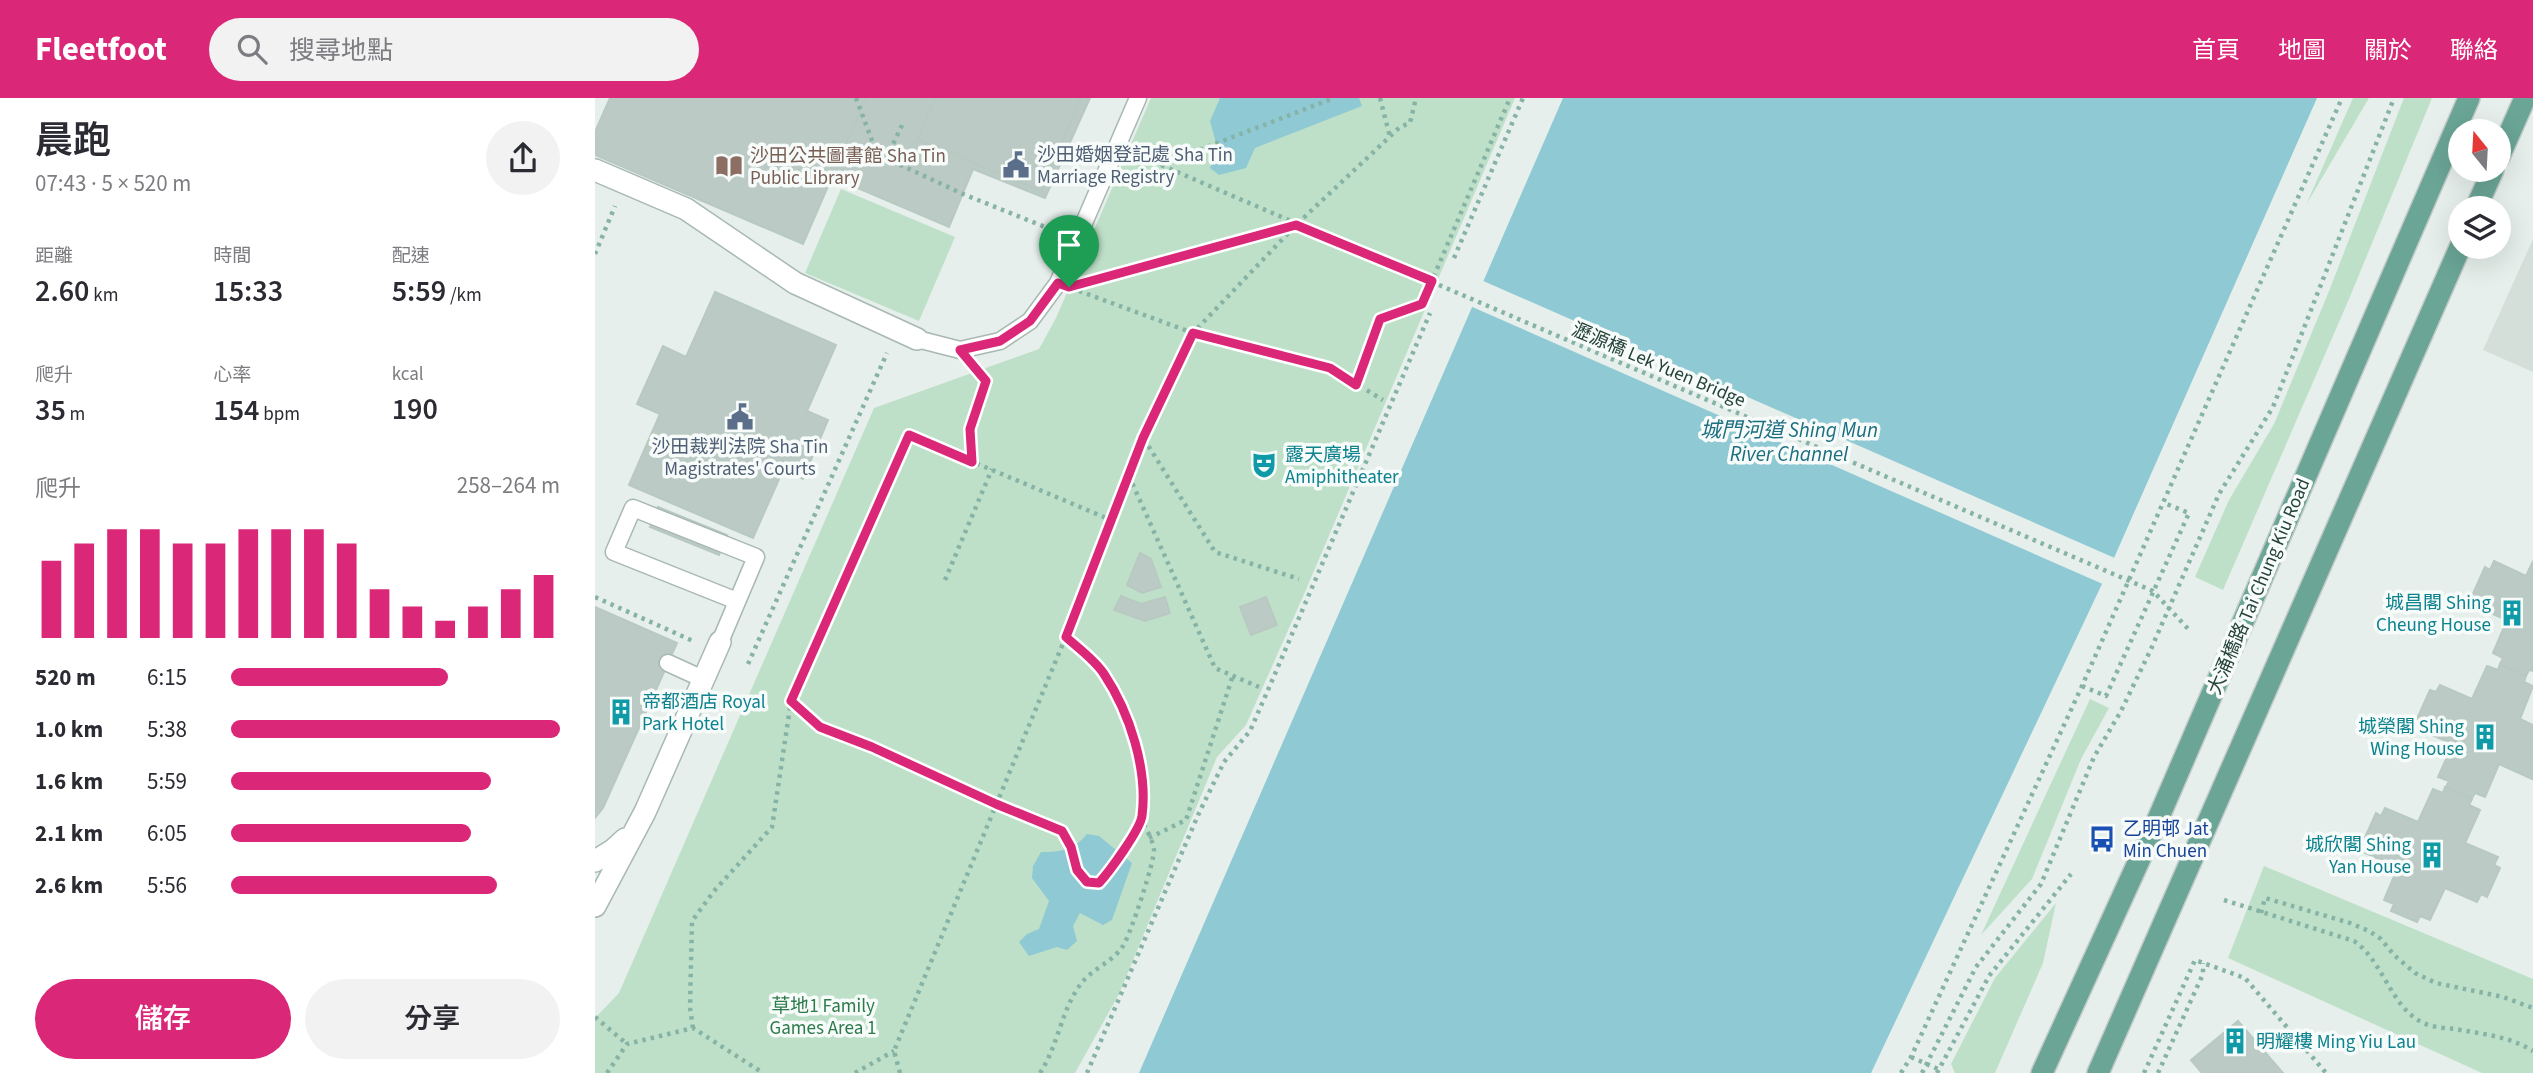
<!DOCTYPE html>
<html lang="zh-TW">
<head>
<meta charset="utf-8">
<style>
  body { margin:0; font-family:"Source Sans 3","Noto Sans TC",sans-serif; background:#f2f2f3; color:#2b2b33; height:100vh; display:flex; flex-direction:column; font-size:26px; white-space:nowrap }
  * { box-sizing:border-box; margin:0 }
  p { font-size:23px; color:#7c7c81 }
  .icon { flex:none; width:38px; height:38px; fill:none; stroke:currentColor; stroke-width:2; stroke-linecap:round; stroke-linejoin:round }
  .map { position:relative; flex:1; overflow:hidden }
  .drawer { display:flex; flex-direction:column; background:#fff; width:595px }
  .drawer>* { flex:none }
  .needle { width:46px; rotate:342deg }
  .buttons { position:absolute; left:1853px; top:21px; display:grid; gap:14px }
  .buttons a { display:grid; place-items:center; width:63px; height:63px; border-radius:50%; background:#fff; box-shadow:0 7px 28px #0002; font-size:35px }
  .pin { position:absolute; display:grid; place-items:center; width:60px; height:60px; color:#fff; margin:-72px -30px; border-radius:50% 50% 50% 0; rotate:-45deg; box-shadow:0 0 7px #0007 }
  .pin .icon { rotate:45deg }
  .round { display:grid; place-items:center; flex:none; width:74px; height:74px; border-radius:37px; background:#f2f2f3 }
  .summary { display:flex; align-items:center; justify-content:space-between; height:119px; padding:0 35px }
  h1 { font-size:38px; font-weight:600; line-height:52px }
  .stats { display:grid; grid-template-columns:repeat(3,1fr); gap:10px; height:119px; padding:7px 35px }
  .stats div { display:grid; align-content:center }
  .stats b { font-size:30px; font-weight:600 }
  .stats small { font-size:19px; font-weight:400 }
  .stats p { font-size:19px }
  .chart { height:196px; padding:14px 35px }
  .chart p { display:flex; justify-content:space-between }
  .chart svg { width:100%; height:126px; margin-top:7px; stroke:#db2777; stroke-width:6 }
  .button { display:flex; gap:14px; margin-top:auto; padding:14px 35px }
  .button a { flex:1; height:80px; border-radius:42px; background:#db2777; color:#fff; font-size:28px; font-weight:600; line-height:80px; text-align:center }
  .button a+a { background:#f2f2f3; color:#2b2b33 }
  ul { padding:0 35px; list-style:none; font-size:23px }
  li { display:grid; grid-template-columns:112px 84px 1fr; align-items:center; height:52px }
  li i { height:18px; border-radius:9px; background:#db2777 }
  header { display:flex; align-items:center; gap:42px; box-sizing:border-box; height:98px; padding:0 35px; background:#db2777; color:#fff }
  header strong { font-size:33px }
  nav { display:flex; gap:38px; margin-inline-start:auto; font-size:24px }
  .search { width:490px; height:63px; background:#f2f2f3; display:flex; align-items:center; gap:18px; box-sizing:border-box; padding:0 24px; border-radius:38px; color:#7c7c81; font-size:26px }
  main { display:flex; flex:1; min-height:0 }
  .map>svg:first-child { display:block }
</style>
</head>
<body>
<header>
<strong>Fleetfoot</strong>
<div class="search"><svg class="icon" aria-label="search" viewBox="0 0 24 24"><circle cx="10" cy="10" r="6"/><path d="M15 15l6 6"/></svg>搜尋地點</div>
<nav><a>首頁</a><a>地圖</a><a>關於</a><a>聯絡</a></nav>
</header>
<main>
<section class="drawer">
<div class="summary"><div><h1>晨跑</h1><p>07:43 · 5 × 520 m</p></div><a class="round"><svg class="icon" aria-label="share" viewBox="0 0 24 24"><path d="M12 15V3M7 8l5-5 5 5M5 13v7h14v-7"/></svg></a></div>
<div class="stats">
<div><p>距離</p><b>2.60<small> km</small></b></div>
<div><p>時間</p><b>15:33</b></div>
<div><p>配速</p><b>5:59<small> /km</small></b></div>
</div>
<div class="stats">
<div><p>爬升</p><b>35<small> m</small></b></div>
<div><p>心率</p><b>154<small> bpm</small></b></div>
<div><p>kcal</p><b>190</b></div>
</div>
<div class="chart"><p><span>爬升</span>258–264 m</p>
<svg viewBox="0 0 160 44" preserveAspectRatio="none"><path d="M5 44V17M15 44V11M25 44V6M35 44V6M45 44V11M55 44V11M65 44V6M75 44V6M85 44V6M95 44V11M105 44V27M115 44V33M125 44V38M135 44V33M145 44V27M155 44V22"/></svg>
</div>
<ul>
<li><b>520 m</b>6:15<i style="width:66%"></i></li>
<li><b>1.0 km</b>5:38<i style="width:100%"></i></li>
<li><b>1.6 km</b>5:59<i style="width:79%"></i></li>
<li><b>2.1 km</b>6:05<i style="width:73%"></i></li>
<li><b>2.6 km</b>5:56<i style="width:81%"></i></li>
</ul>
<div class="button"><a>儲存</a><a>分享</a></div>
</section>
<div class="map">
<svg width="1938" height="975" viewBox="0 0 1938 975">
  <rect width="100%" height="100%" fill="#e6efeb"/>
  <path fill="#d4dfda" d="M1938,141V274L1888,252Z"/>
  <path fill="#bfe0c8" d="M556,0H920L710,494L651,627L622,659L524,896L480,975H0V920L24,895L279,310L444,251L461,220Z
    M1758,0H1774L1711,107Z
    M1809,0H1837L1754,201L1628,492L1600,479L1634,402L1679,326L1734,193Z
    M246,91L360,139L324,223L210,175Z
    M1495,601L1514,610L1486,661L1437,781L1386,837Z
    M1669,768L1938,881V975H1887L1633,860Z
    M1461,805L1448,865L1400,975H1360L1356,966L1400,880Z"/>
  <path fill="#8ec9d4" d="M625,0H764L767,8L660,50L651,70L624,77L615,70L623,52L615,23Z
    M968,0H1722L1515,469L1276,975H544Z
    M492,736L504,738L537,765L517,822L508,827L485,815L478,828L482,843L472,852L462,849L434,858L424,844L432,836L444,831L454,803L437,780L438,768L446,754C467,754 479,752 492,736Z"/>
  <path fill="#e6efeb" d="M886,182L1522,461L1510,487L875,208Z"/>
  <path fill="#bbcac4" stroke="#b8c9c2" stroke-width="2" d="M15,0H271L208,146L0,57V34Z
    M15,0H495L450,100L378,71L354,129L237,79L208,146L0,57V34Z
    M340,0H486L446,93L323,41Z
    M120,194L241,247L212,313L233,322L208,381L188,372L158,440L34,387L65,316L42,306L68,248L91,259Z
    M63,409L132,437L124,457L55,429Z
    M545,455L556,461L566,489L547,495L532,487Z
    M1899,463L1931,478L1938,463V573L1934,572L1931,578L1905,566L1908,560L1898,555L1912,522L1879,508L1883,500L1877,498L1890,469L1895,472Z
    M526,498L546,506L570,499L575,515L550,523L519,512Z
    M671,499L682,527L656,537L645,509Z
    M0,509L82,545L8,710L0,720Z
    M1905,566L1931,578L1929,584L1938,588L1925,621L1938,627V679L1937,681L1904,666L1890,699L1880,695L1877,700L1851,689L1854,683L1843,679L1858,646L1825,632L1828,623L1822,621L1835,592L1841,594L1845,587L1877,601L1892,568L1903,572Z
    M1850,689L1877,701L1874,707L1885,712L1870,745L1903,759L1899,767L1905,770L1892,799L1886,796L1882,804L1850,790L1835,822L1825,818L1822,824L1796,813L1799,806L1789,802L1803,769L1770,755L1774,747L1768,744L1781,715L1786,718L1790,710L1823,724L1838,691L1848,695Z
    M1643,923L1688,975H1607L1596,962Z"/>
  <g fill="none" stroke-linecap="round" stroke-linejoin="round">
    <g stroke="#a8b8b2" stroke-width="19">
      <path id="service" d="M322,241L365,252L405,243L435,223L463,185L543,0
        M125,544L161,459L38,410L19,454L142,503
        M73,565L108,581"/>
    </g>
    <g stroke="#a8b8b2" stroke-width="24">
      <path id="pedestrian" d="M0,72L91,111L200,185L322,241"/>
    </g>
    <g stroke="#a8b8b2" stroke-width="24">
      <path id="minor" d="M0,763L18,752L30,741
        M0,808L50,714L125,544"/>
    </g>
    <g stroke="#c2cac8" stroke-width="24">
      <path id="primary" d="M1904,59L1930,0
        M1881,110L1898,72
        M1447,975L1563,721L1874,0
        M1503,975L1866,147"/>
    </g>
    <path stroke="#86b3a5" stroke-width="4.5" stroke-dasharray="3.5 5" stroke-linecap="butt" d="M261,0L282,56L368,96L460,133V136
      M785,0L795,39
      M543,57L844,187
      M291,61L309,23
      M565,67L739,0
      M0,156L20,108
      M859,160L928,0
      M486,186L700,127
      M484,193L598,235L735,270L788,302
      M761,287L785,221L827,206L915,0
      M549,341L620,454L704,481
      M377,364L375,331L391,283L382,271
      M534,378L620,570L664,589
      M350,482L397,371
      M0,499L98,543
      M153,566L292,255
      M1487,588L1511,598L1594,415L1569,405
      M196,603L225,629L277,649L401,706L467,733C476,750 480,769 492,784L504,785L515,773L547,721V678L533,623L508,574L471,539
      M554,740L591,722L638,577
      M1629,802L1759,843C1787,862 1795,905 1823,922C1833,929 1848,930 1860,931C1887,936 1914,938 1938,953
      M1666,815L1670,800L1755,825L1774,833L1786,841L1799,857L1820,875L1841,885L1908,899L1938,910
      M0,919L32,946
      M98,930L95,910L97,823L119,793L177,729L196,603L314,337L516,422
      M1316,959L1343,971
      M12,975L32,946L98,930L168,975
      M260,975L299,953
      M305,975L299,953L474,531L548,340L598,235L701,127L805,29L815,25L821,0
      M445,975C463,948 466,913 485,887C496,871 517,865 528,848C535,838 560,762 559,752C558,742 551,731 547,722
      M492,975L604,715L629,664L655,633L673,592L835,215
      M1306,975L1316,959L1487,588L1747,0
      M1327,975L1381,869L1446,786L1499,659L1526,613L1556,551L1624,396L1678,309L1799,0
      M1342,975L1394,878L1476,776
      M1549,975L1600,862L1650,880L1731,975
      M1563,975L1608,876V865"/>
    <use href="#service" stroke="#fff" stroke-width="16"/>
    <use href="#pedestrian" stroke="#fff" stroke-width="21"/>
    <use href="#minor" stroke="#fff" stroke-width="21"/>
    <use href="#primary" stroke="#6aa596" stroke-width="21"/>
    <path stroke="#86b3a5" stroke-width="4.5" stroke-dasharray="3.5 5" stroke-linecap="butt" d="M844,187L1558,493L1596,534"/>
  </g>
  <g fill="none" stroke-linecap="round" stroke-linejoin="round">
    <g stroke="#fff" stroke-width="14">
      <path id="route" d="M701,127L837,183L827,206L785,221L761,287L735,270L598,235L548,340L471,539C483,550 500,562 509,576C535,615 553,672 547,718C545,732 514,774 504,785L492,784L482,772L476,749L467,733L401,706L277,649L225,629L196,603L314,337L377,364L375,331L391,283L365,252L405,243L435,223L463,185L474,189Z"/>
    </g>
    <use href="#route" stroke="#db2777" stroke-width="9"/>
  </g>
  <defs>
    <g id="civic-bare" transform="scale(2.1)"><path d="M-.6-6.5H3V-4.5H.6V-3L4-1V1h2V6H-6V1h2V-1L-.6-3ZM-1.2 2.5V6h2.4V2.5Z" fill="#5c6f8a" stroke="#f7fbf9" stroke-width="2.5" paint-order="stroke"/></g>
    <g id="library-bare" transform="scale(2.1)"><path d="M-6-4Q-3-5.5-.7-3.5V5Q-3 3-6 4ZM6-4Q3-5.5 .7-3.5V5Q3 3 6 4Z" fill="#8d6e63" stroke="#f7fbf9" stroke-width="2.5" paint-order="stroke"/></g>
    <g id="theatre-bare" transform="scale(2.1)"><path d="M-5-5.5Q0-4 5-5.5V0Q5 5 0 6Q-5 5-5 0ZM-3.3-2.5H-1v1.5H-3.3ZM1-2.5H3.3v1.5H1ZM-2.8 1Q0 5.5 2.8 1Z" fill="#0f9aa8" stroke="#f7fbf9" stroke-width="2.5" paint-order="stroke"/></g>
    <g id="building-bare" transform="scale(2.1)"><path d="M-4-6H4V6H1V3H-1V6H-4ZM-2.5-4.3h1.7v1.8h-1.7ZM.8-4.3h1.7v1.8H.8ZM-2.5-1h1.7V.8h-1.7ZM.8-1h1.7V.8H.8Z" fill="#0f9aa8" stroke="#f7fbf9" stroke-width="2.5" paint-order="stroke"/></g>
    <g id="bus-bare" transform="scale(2.1)"><path d="M-5-6H5V4H4V6H2V4H-2V6H-4V4H-5ZM-3.5-4V0h7V-4ZM-3.5 1.2v1.5H-2V1.2ZM2 1.2v1.5H3.5V1.2Z" fill="#1a4fb4" stroke="#f7fbf9" stroke-width="2.5" paint-order="stroke"/></g>
  </defs>
  <g fill-rule="evenodd">
    <use href="#civic-bare" x="421" y="67"/>
    <use href="#library-bare" x="134" y="68"/>
    <use href="#civic-bare" x="145" y="319"/>
    <use href="#theatre-bare" x="669" y="367"/>
    <use href="#building-bare" x="1917" y="515"/>
    <use href="#building-bare" x="26" y="614"/>
    <use href="#building-bare" x="1890" y="639"/>
    <use href="#bus-bare" x="1507" y="741"/>
    <use href="#building-bare" x="1837" y="757"/>
    <use href="#building-bare" x="1640" y="943"/>
  </g>
  <g text-anchor="middle" stroke-width="7" stroke-linejoin="round" paint-order="stroke">
    <g font-size="19" fill="#4e5e75" stroke="#f7fbf9" text-anchor="start">
      <text x="442" y="63">沙田婚姻登記處 Sha Tin<tspan x="442" dy="22">Marriage Registry</tspan></text>
      <text x="145" y="355" text-anchor="middle">沙田裁判法院 Sha Tin<tspan x="145" dy="22">Magistrates' Courts</tspan></text>
    </g>
    <g font-size="19" fill="#785e54" stroke="#f7fbf9" text-anchor="start">
      <text x="155" y="64">沙田公共圖書館 Sha Tin<tspan x="155" dy="22">Public Library</tspan></text>
    </g>
    <g font-size="19" fill="#24423a" stroke="#f7fbf9">
      <text transform="translate(1064 266) rotate(23)" y="7">瀝源橋 Lek Yuen Bridge</text>
      <text transform="translate(1663 488) rotate(-67)" y="7">大涌橋路 Tai Chung Kiu Road</text>
    </g>
    <g font-size="19" fill="#0d838f" stroke="#f7fbf9" text-anchor="start">
      <text x="690" y="363">露天廣場<tspan x="690" dy="22">Amiphitheater</tspan></text>
      <text x="1896" y="511" text-anchor="end">城昌閣 Shing<tspan x="1896" dy="22">Cheung House</tspan></text>
      <text x="47" y="610">帝都酒店 Royal<tspan x="47" dy="22">Park Hotel</tspan></text>
      <text x="1869" y="635" text-anchor="end">城榮閣 Shing<tspan x="1869" dy="22">Wing House</tspan></text>
      <text x="1816" y="753" text-anchor="end">城欣閣 Shing<tspan x="1816" dy="22">Yan House</tspan></text>
      <text x="1661" y="950">明耀樓 Ming Yiu Lau</text>
    </g>
    <g font-size="19" fill="#164399" stroke="#f7fbf9" text-anchor="start">
      <text x="1528" y="737">乙明邨 Jat<tspan x="1528" dy="22">Min Chuen</tspan></text>
    </g>
    <g font-size="19" fill="#2d7a4b" stroke="#f7fbf9">
      <text x="228" y="914">草地1 Family<tspan x="228" dy="22">Games Area 1</tspan></text>
    </g>
    <g font-size="21" font-style="italic" fill="#1c6f80" stroke="#f7fbf9">
      <text x="1194" y="339">城門河道 Shing Mun<tspan x="1194" dy="24">River Channel</tspan></text>
    </g>
  </g>
</svg>
<div class="buttons">
<a><svg class="needle" viewBox="-14 -14 28 28"><path d="M0-13l5 13h-10z" fill="#e53935"/><path d="M0 13l5-13h-10z" fill="#7c7c81"/></svg></a>
<a><svg class="icon" aria-label="layers" viewBox="0 0 24 24"><path d="M12 4l9 5-9 5-9-5zM3 14l9 5 9-5"/></svg></a>
</div>
<div class="pin" style="left:474px;top:189px;background:#1e9e55"><svg class="icon" aria-label="arrive" viewBox="0 0 24 24"><path d="M6 21V4h12l-3 4 3 4H6"/></svg></div>
</div>
</main>
</body>
</html>
